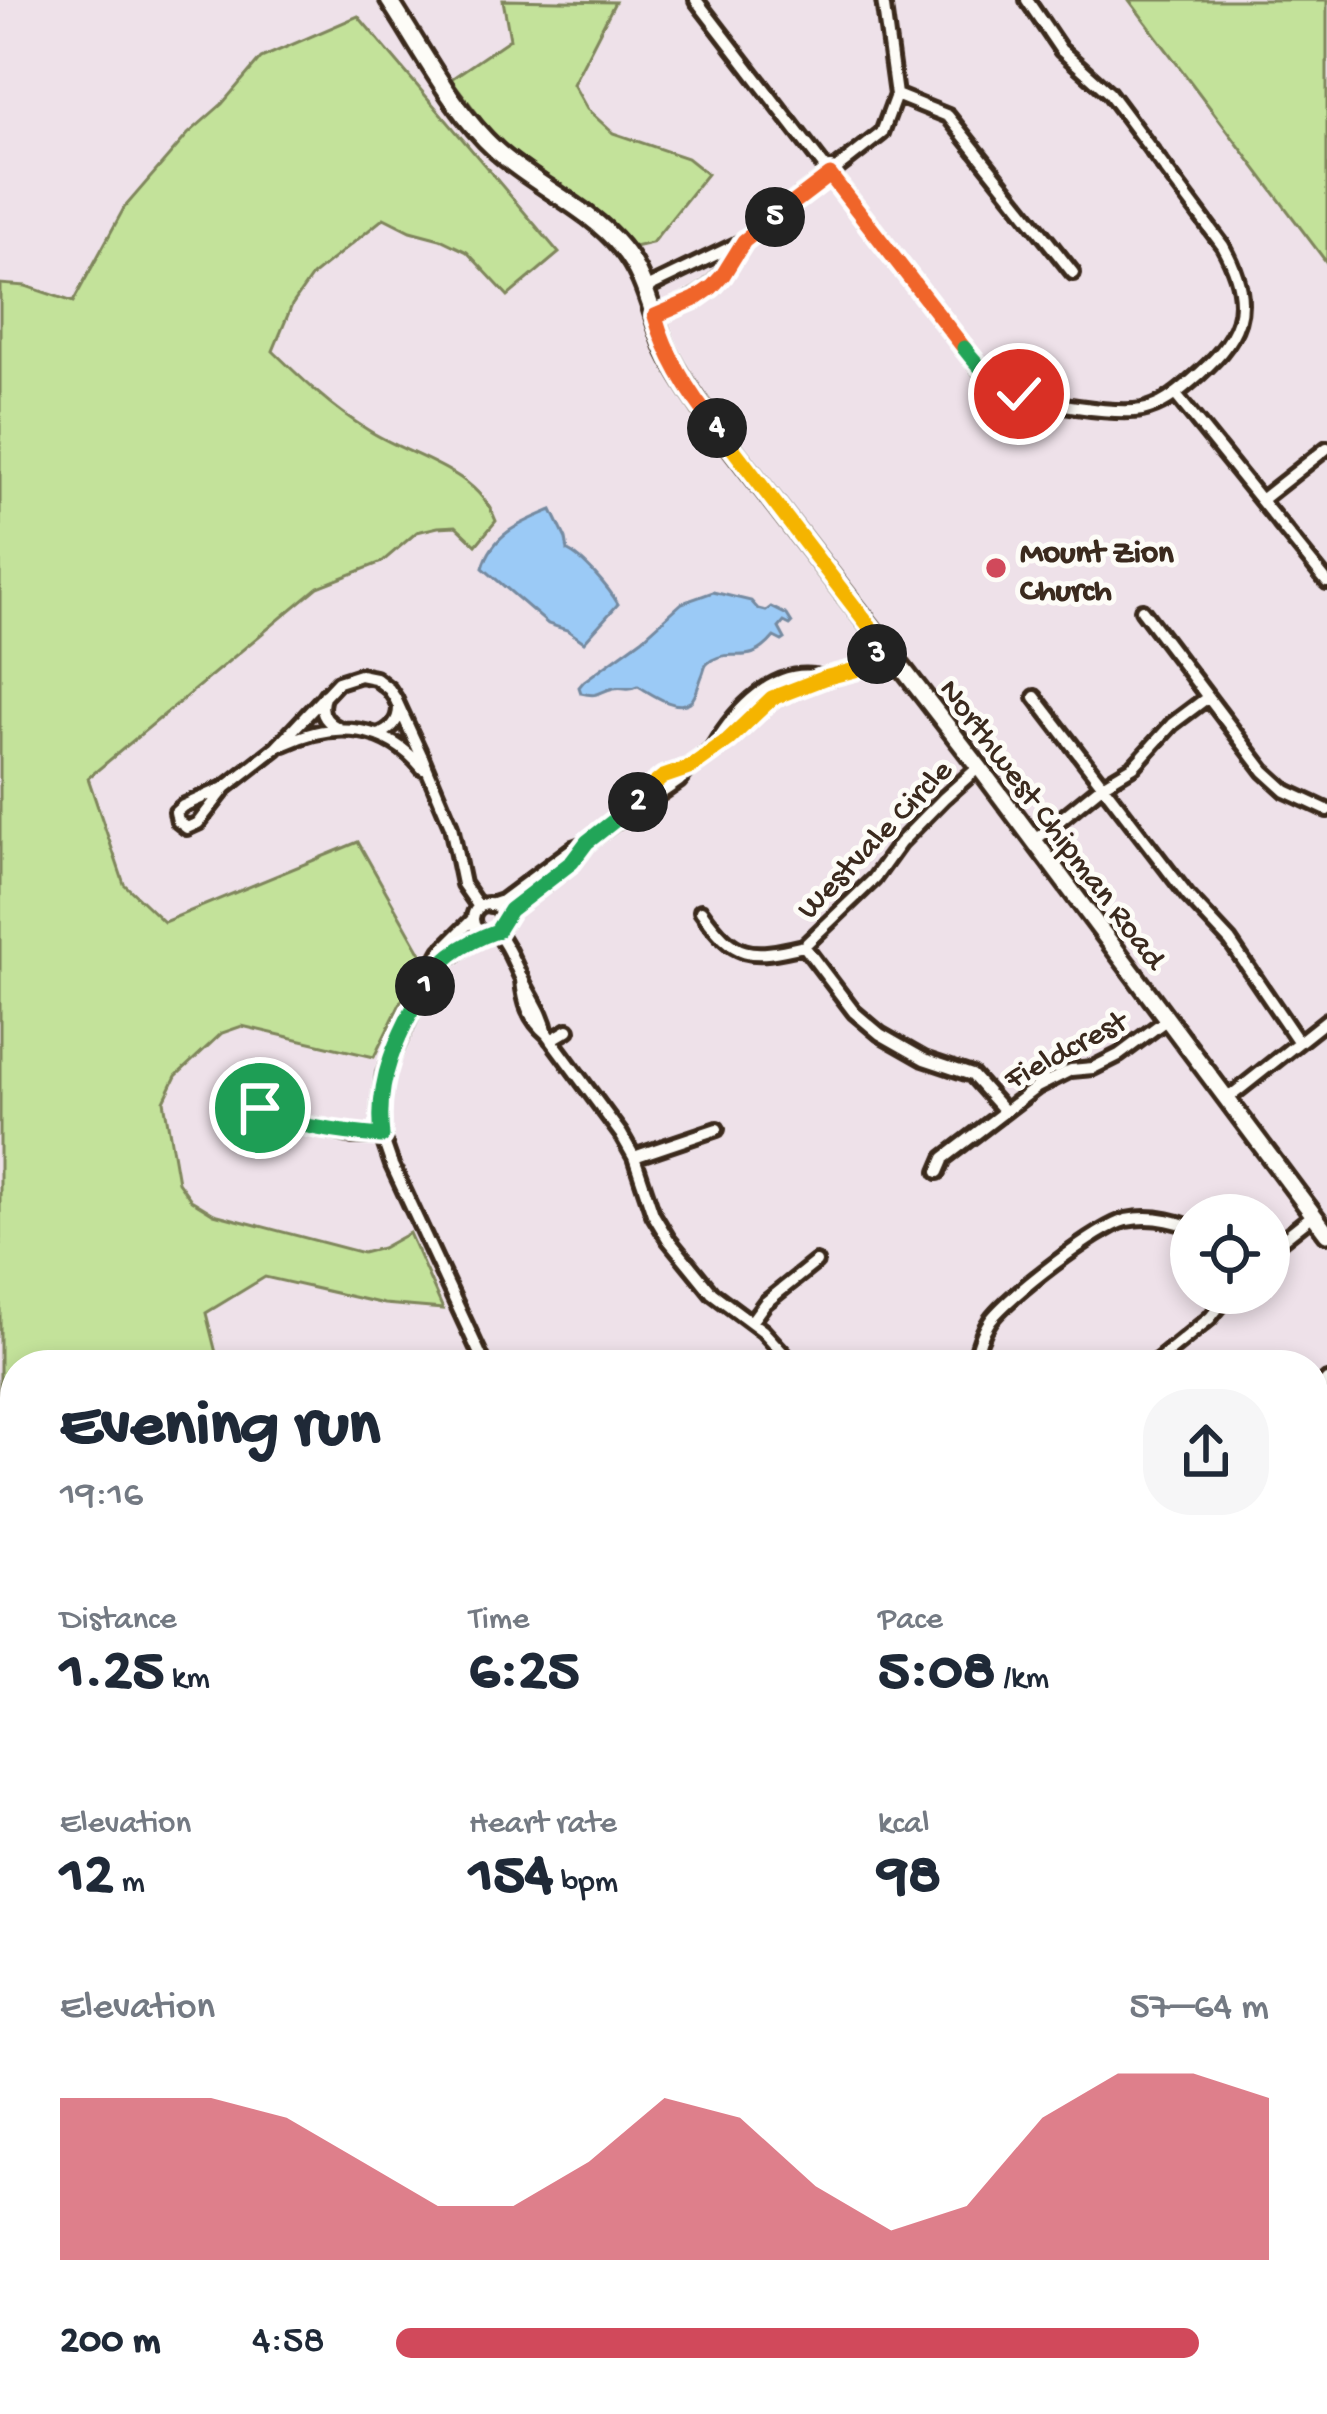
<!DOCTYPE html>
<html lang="en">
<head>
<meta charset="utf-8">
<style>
  body { margin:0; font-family:"Gochi Hand",sans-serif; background:#f6f6f7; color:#1f2937; height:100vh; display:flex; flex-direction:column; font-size:45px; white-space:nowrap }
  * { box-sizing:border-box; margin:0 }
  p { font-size:39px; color:#747a83 }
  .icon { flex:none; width:66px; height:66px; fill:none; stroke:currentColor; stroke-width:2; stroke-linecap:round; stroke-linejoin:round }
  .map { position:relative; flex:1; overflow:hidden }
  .sheet { position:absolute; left:0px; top:1350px; width:1329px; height:1065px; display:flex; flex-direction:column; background:#fff; border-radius:48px 48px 0 0; box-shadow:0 6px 18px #0003 }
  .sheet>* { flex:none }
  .controls { position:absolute; left:1170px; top:1194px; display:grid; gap:24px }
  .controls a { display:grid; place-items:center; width:120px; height:120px; border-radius:50%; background:#fff; box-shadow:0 6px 18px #0003; font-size:60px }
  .pin { position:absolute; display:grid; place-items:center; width:102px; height:102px; color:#fff; margin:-51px; border:6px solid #fff; border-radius:50%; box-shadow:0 3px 12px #0007 }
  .km { position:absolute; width:60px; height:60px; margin:-30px; border-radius:50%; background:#222; color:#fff; font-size:33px; line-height:60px; text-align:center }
  .round { display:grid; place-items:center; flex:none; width:126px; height:126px; border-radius:48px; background:#f6f6f7 }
  .head { display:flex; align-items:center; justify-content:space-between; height:204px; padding:0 60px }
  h1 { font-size:66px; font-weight:700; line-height:90px }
  .metrics { display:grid; grid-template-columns:repeat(3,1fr); gap:18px; height:204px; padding:12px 60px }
  .metrics div { display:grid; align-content:center }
  .metrics b { font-size:60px; font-weight:700 }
  .metrics small { font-size:33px; font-weight:400 }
  .metrics p { font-size:33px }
  .chart { height:336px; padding:24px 60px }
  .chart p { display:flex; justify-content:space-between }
  .chart svg { width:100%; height:216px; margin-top:12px; fill:#d1495b; opacity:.7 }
  ul { padding:0 60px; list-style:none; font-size:39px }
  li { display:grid; grid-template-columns:192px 144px 1fr; align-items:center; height:90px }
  li i { height:30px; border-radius:15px; background:#d1495b }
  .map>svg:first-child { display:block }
</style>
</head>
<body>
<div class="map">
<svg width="1327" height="2414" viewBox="0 0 1327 2414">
  <rect width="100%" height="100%" fill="#eee1e9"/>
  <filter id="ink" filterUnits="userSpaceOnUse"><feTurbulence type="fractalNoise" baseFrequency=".00833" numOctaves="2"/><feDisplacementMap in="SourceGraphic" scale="24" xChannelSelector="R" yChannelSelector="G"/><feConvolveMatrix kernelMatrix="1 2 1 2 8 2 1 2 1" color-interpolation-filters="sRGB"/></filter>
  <g filter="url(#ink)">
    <path fill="#c3e29a" stroke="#7f865c" stroke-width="3" d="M503,0L615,2L573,84L587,109L613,133L687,158L707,174L652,243L634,247L600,214L497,140L451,79L510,39Z
      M1129,0H1327V263Z
      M358,16L559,253L508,296L467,252L440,239L410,231L384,218L312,276L292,305L273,351C303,380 332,408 368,430C411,458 476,468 496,521L476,545L456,526L438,527L417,532L382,562L318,587L88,778L124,884L164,922L358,842L423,957L374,1057L242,1026L222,1033L176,1076L164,1101L178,1182L191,1200L214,1214L363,1253L382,1248L409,1233L443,1309L384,1304L265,1277L206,1313L219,1365H15V2400H54L50,2414H0V284L26,286L73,302L124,208L188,134L222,104L261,58Z
      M179,2400H244L226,2414H166Z
      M473,2400H557L550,2414H530Z
      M1058,2400H1144L1156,2414H1097Z"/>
    <path fill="#9bcaf6" stroke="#758aa0" stroke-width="3" d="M552,510L566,539L568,551C583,558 609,588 618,604L584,642L567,630L548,624L483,568C493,533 521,523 552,510Z
      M713,592L751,601L758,609L766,611L771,607L787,615L792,623L790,625L784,622L779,628L785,639L782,641L774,637C748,668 735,647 712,660C703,666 706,667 702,676C699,683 696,698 690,702C675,712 649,692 638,686C628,691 626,686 614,688C599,691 600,698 581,693L579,687L584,681L642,639L682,603Z"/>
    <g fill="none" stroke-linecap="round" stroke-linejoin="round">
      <g stroke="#3b2a1e" stroke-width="20">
        <path id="street" d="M696,0L982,372C992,380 1001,387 1013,392C1039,403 1115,415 1142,410C1161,406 1175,395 1190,382C1240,340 1258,308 1223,246L1109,93L1061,50L1027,0
          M896,95L948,116L1073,273
          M646,288L744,241L882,133L896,95L883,0
          M655,316C706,294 712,291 742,244
          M1175,394L1327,582
          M1261,500L1327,448
          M1142,610L1264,771L1286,791L1327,810
          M325,695C318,710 324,721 338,728
          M1035,697L1187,895L1230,941L1298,1041
          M377,735C390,731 399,722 399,708
          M284,744C334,720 387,724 423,769
          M713,747C735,710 774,667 820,677
          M226,787L198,823L187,828L178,821L176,812L183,806L226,787L276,748L338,682L360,675L375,678L389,689L395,698L422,757L451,826L463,884L479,907
          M637,803H647L679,781L689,768L738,730L772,697L824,678L855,670L886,648
          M1034,841L1104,784L1134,766L1172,724L1208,697
          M473 919a15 15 0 1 1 30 0a15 15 0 1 1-30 0Z
          M490,905L502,901L573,848L587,843L627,813L641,795L663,777L689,768
          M701,911C735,959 749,959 804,946
          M473,919L441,951L436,960L384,1074L380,1106L382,1136L392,1165L485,1365
          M502,920L510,910L572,862L587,843
          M496,931C508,946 513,960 521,977C530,997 543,1012 547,1034
          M804,946L854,1012L880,1034L924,1059L972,1075L1004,1111
          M804,946L874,879L900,843L944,798L979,767
          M433,970L483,933
          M522,980C524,1002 529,1019 547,1034L621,1134L634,1157L653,1214L668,1239L712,1293L763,1331L794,1365
          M551,1040L568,1030
          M1227,1099L1327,1020
          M272,1119L252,1128L244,1125L240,1117L247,1108L256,1106L272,1119L296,1122L353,1136H382
          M634,1157L717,1129
          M938,1172L944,1158L1037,1087L1071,1070L1093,1068L1119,1055L1166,1020
          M1269,1250L1313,1215
          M751,1322L765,1303L816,1262
          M558,1365H561
          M974,1365C977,1349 981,1334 990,1321C1007,1297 1098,1227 1126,1220C1149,1215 1170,1219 1191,1227
          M1152,1365L1210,1318L1230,1293
          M1314,1395L1327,1380
          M1314,1827L1327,1826
          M1314,2143L1327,2142
          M1314,2218L1327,2234
          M776,2409L778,2414
          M97,2414L105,2400
          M309,2414L327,2400
          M926,2414L928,2408"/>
      </g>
      <g stroke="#3b2a1e" stroke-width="24">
        <path id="secondary" d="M389,0C422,50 452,110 497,151C536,186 588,207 621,247C647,278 651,314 666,349C678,374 694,397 710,420L979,767L1327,1233"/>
      </g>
      <use href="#street" stroke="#fdfcf7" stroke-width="10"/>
      <use href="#secondary" stroke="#fdfcf7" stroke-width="15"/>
    </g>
  </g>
  <g fill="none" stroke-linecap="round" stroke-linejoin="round" filter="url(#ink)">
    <g stroke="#fff" stroke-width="24">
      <path id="split-1" d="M260,1108C280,1126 354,1134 382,1136C375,1078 398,1036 425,986"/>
    </g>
    <g stroke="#fff" stroke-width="24">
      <path id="split-2" d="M425,986C439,958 469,941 497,931L510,910L572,862L587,842L638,802"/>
    </g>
    <g stroke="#fff" stroke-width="24">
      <path id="split-3" d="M638,802L641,795L663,777L689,768L728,740L772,698L824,678L855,670L877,654"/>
    </g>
    <g stroke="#fff" stroke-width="24">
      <path id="split-4" d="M717,428L886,648L877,654"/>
    </g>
    <g stroke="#fff" stroke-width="24">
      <path id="split-5" d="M717,428C690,395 667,358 655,316L695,299L712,287L723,275L744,241L775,217"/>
    </g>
    <g stroke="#fff" stroke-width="24">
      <path id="split-6" d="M775,217L830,175L964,348"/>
    </g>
    <g stroke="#fff" stroke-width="24">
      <path id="split-7" d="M964,348C980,369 994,383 1019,394"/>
    </g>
    <use href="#split-1" stroke="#22a559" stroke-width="15"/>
    <use href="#split-2" stroke="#22a559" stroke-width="15"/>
    <use href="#split-3" stroke="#f5b400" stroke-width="15"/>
    <use href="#split-4" stroke="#f5b400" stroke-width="15"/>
    <use href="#split-5" stroke="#f0652b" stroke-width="15"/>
    <use href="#split-6" stroke="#f0652b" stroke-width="15"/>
    <use href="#split-7" stroke="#22a559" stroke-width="15"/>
  </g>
  <circle fill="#d1495b" stroke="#fdfcf7" stroke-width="4.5" cx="996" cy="568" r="12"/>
  <g text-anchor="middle" stroke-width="10" stroke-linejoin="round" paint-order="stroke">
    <g font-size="33" font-weight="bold" fill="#3b2a1e" stroke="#fdfcf7" text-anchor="start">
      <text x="1020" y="561">Mount Zion<tspan x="1020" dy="38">Church</tspan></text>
    </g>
    <g font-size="33" fill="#3b2a1e" stroke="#fdfcf7">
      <text transform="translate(1055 822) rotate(53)" y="12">Northwest Chipman Road</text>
      <text transform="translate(872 837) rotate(-46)" y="12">Westvale Circle</text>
      <text transform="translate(1064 1047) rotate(-28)" y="12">Fieldcrest</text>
    </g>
  </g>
</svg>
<div class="controls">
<a><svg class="icon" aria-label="locate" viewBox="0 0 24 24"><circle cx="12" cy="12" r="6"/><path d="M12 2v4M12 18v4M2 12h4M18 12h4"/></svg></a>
</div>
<div class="pin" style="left:260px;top:1108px;background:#1e9e55"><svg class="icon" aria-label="arrive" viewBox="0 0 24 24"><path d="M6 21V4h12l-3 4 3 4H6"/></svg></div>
<div class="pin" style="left:1019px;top:394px;background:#d93025"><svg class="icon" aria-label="check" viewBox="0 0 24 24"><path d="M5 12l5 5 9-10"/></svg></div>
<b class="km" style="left:425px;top:986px">1</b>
<b class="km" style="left:638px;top:802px">2</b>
<b class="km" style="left:877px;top:654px">3</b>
<b class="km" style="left:717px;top:428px">4</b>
<b class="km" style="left:775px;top:217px">5</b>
<section class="sheet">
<div class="head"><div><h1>Evening run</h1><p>19:16</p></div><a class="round"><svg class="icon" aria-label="share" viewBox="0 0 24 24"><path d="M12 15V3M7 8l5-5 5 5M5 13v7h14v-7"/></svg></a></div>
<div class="metrics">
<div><p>Distance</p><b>1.25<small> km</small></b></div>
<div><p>Time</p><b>6:25</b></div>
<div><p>Pace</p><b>5:08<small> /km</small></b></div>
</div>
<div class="metrics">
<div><p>Elevation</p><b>12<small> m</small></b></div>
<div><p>Heart rate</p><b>154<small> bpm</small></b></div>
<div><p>kcal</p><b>98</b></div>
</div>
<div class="chart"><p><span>Elevation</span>57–64 m</p>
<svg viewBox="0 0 160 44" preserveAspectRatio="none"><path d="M0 44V11L10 11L20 11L30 15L40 24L50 33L60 33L70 24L80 11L90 15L100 29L110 38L120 33L130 15L140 6L150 6L160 11V44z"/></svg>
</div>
<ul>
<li><b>200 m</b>4:58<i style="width:92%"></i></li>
</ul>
</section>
</div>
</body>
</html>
